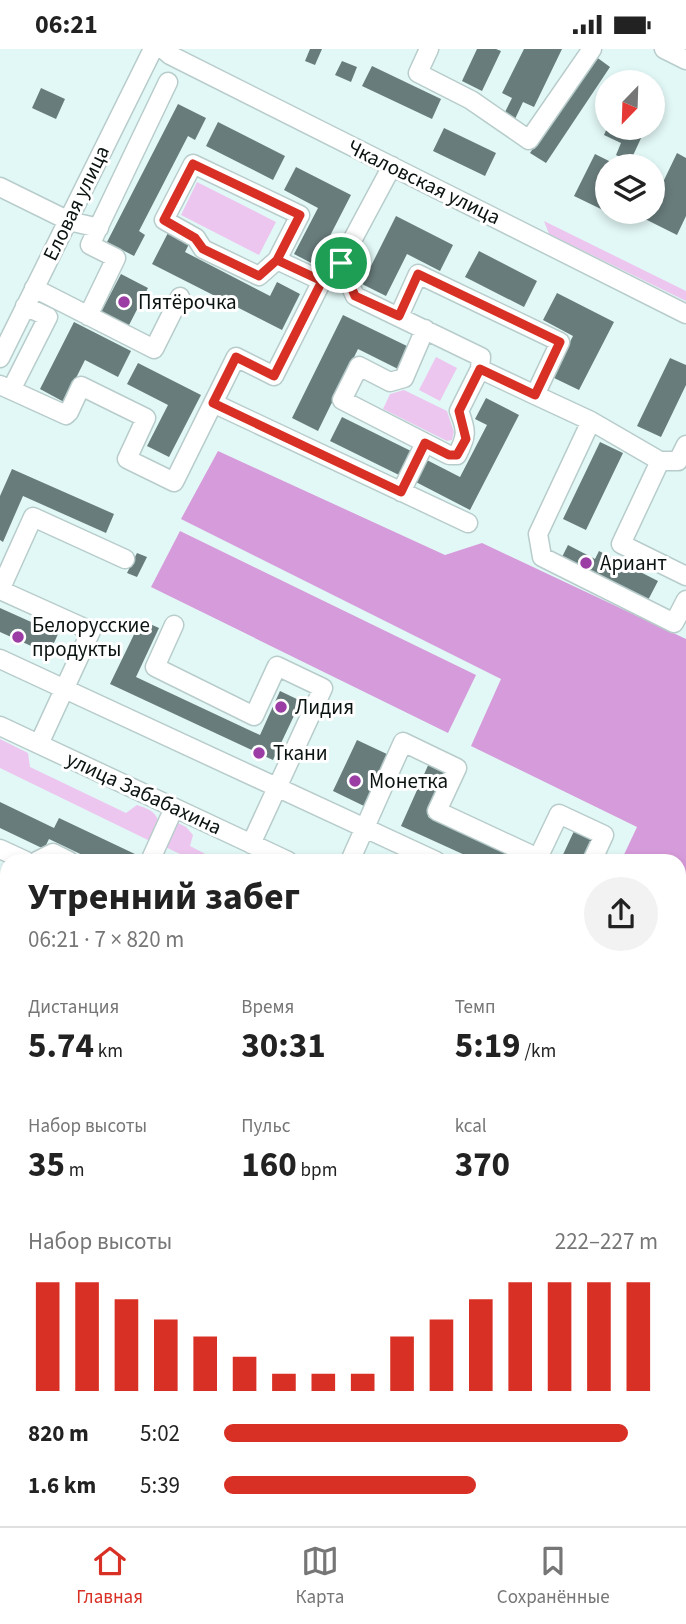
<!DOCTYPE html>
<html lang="ru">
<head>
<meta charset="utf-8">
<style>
  body { margin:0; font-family:"Source Sans 3",sans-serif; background:#f2f2f2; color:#222; height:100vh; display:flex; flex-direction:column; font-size:26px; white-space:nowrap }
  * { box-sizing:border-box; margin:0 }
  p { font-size:23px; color:#767676 }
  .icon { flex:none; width:38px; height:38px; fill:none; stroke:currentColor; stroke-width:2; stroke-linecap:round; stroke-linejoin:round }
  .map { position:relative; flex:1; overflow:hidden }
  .side { position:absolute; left:0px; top:805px; width:686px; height:672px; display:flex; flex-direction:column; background:#fff; border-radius:21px 21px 0 0; box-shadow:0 4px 10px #0003 }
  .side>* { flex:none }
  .needle { width:46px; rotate:203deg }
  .fabs { position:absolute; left:595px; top:21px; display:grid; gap:14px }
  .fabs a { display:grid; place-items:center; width:70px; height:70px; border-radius:50%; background:#fff; box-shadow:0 4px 10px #0003; font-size:35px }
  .pin { position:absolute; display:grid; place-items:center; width:60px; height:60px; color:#fff; margin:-30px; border:4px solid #fff; border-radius:50%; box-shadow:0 2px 7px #0007 }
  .round { display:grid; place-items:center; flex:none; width:74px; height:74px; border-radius:37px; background:#f2f2f2 }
  .overview { display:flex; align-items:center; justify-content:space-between; height:119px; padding:0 28px }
  h1 { font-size:38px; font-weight:700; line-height:52px }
  .figures { display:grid; grid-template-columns:repeat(3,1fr); gap:10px; height:119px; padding:7px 28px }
  .figures div { display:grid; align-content:center }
  .figures b { font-size:35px; font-weight:700 }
  .figures small { font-size:19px; font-weight:400 }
  .figures p { font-size:19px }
  .chart { height:196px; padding:14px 28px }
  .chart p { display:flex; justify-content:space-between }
  .chart svg { width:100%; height:126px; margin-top:7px; stroke:#d93025; stroke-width:6 }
  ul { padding:0 28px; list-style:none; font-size:23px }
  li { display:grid; grid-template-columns:112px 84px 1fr; align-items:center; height:52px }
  li i { height:18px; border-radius:9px; background:#d93025 }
  .status { display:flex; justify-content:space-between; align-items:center; height:49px; padding:0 35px; background:#fff; direction:ltr }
  .status svg { height:19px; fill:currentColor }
  .dock { display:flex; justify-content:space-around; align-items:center; height:98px; border-top:2px solid #e0e0e0; background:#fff; font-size:19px; color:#767676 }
  .dock a { display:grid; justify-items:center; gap:4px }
  .dock .current { color:#d93025 }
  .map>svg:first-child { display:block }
</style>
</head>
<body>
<div class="status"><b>06:21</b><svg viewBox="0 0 49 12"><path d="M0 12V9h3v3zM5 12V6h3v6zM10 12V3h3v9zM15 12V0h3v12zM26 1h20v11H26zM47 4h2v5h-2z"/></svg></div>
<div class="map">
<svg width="686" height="1477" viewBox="0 0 686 1477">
  <rect width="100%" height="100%" fill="#e2f8f6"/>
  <path fill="#ecc6ef" d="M197,133L276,173L259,206L181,166Z
    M544,172L686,242V252L549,185Z
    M436,308L457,319L440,352L419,341Z
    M404,341L447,362L454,383L452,391L447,392L383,360L390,345Z
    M0,690L28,704L30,718L126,764L137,756C146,759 155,762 158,771L150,792L0,719Z
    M178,774L186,778L193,786L190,797L219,812H195L161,796L171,776Z"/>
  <path fill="#d69bda" d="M218,402L445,506L482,494L686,590V966L679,963V812H621L637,778L471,697L501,630L181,470Z
    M180,482L476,626L448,684L151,538Z
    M686,1404V1477H651L654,1470H679V1419Z"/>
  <path fill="#687c7b" d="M310,0H322L315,16L305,12Z
    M477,0H496L501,2L482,42L462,32Z
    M524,0H562L534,58L523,53L515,70L504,65L512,49L502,44Z
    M595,7L610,18L546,114L530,104Z
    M342,12L357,18L351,33L335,26Z
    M372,17L441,50L432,70L362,37Z
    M41,39L65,50L56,70L32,59Z
    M178,55L206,69L195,91L188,87L139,182L145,186L134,207L107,193Z
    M218,73L285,107L273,131L206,97Z
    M444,79L496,104L485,127L433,102Z
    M607,79H624L642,87L630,113L616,106L621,94L604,86Z
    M677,104L686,109V167L677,186L645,170L649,163H653V154Z
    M595,105L619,117H607V158L605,162L574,147Z
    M296,118L351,146L315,216L294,205L318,159L284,141Z
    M396,167L453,196L440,222L407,205L386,247L362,235Z
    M170,180L191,191L185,203L270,247L277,233L300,245L282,281L152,215Z
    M479,202L537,232L524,258L465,228Z
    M121,225L148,239L127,280L99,267Z
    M557,244L614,273L579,341L552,328L573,287L543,271Z
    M343,266L409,298L398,320L358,300L318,382L292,369Z
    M74,273L131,302L118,328L85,311L64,353L40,340Z
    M670,309L686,316V336L661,388L637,377Z
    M138,314L201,346L169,408L147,397L168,356L127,335Z
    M486,349L519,366L470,461L412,431L423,409L460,428L487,376L475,370Z
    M342,368L411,402L399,426L330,392Z
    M600,393L623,404L586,481L563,470Z
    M12,420L114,465L106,484L23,447L3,493L0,491V447Z
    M568,496L595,510L599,502L658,532L646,555L560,512Z
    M137,504L147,508L137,528L127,524Z
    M0,559L58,585L49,605L0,583Z
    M141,571L159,579L136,628L260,686L280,642L301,652L273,711L110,635Z
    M357,691L389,706L364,757L333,742Z
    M430,712L450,721L428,768L525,812H478L401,777Z
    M0,753L54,779L59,769L137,806L135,812H95L49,790L44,800L0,779Z
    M575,780L595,789L585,812H560Z
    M679,1082L686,1085V1105L679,1102Z
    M679,1130L686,1133V1213L679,1210Z
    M7,1258V1300L0,1296V1274Z
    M679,1280L686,1283V1309L679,1306Z
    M16,1470H47L44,1477H13Z
    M126,1470H146L147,1477H127Z"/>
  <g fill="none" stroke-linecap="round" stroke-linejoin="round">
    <g stroke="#b8cdcb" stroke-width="21">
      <path id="minor" d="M163,0L170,6L686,265
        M429,0L418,24L471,51L529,91L592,0
        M664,0L686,11
        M0,138L69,172L99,179
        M277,211L259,227L203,200L196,189L164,171L193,115L300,166L277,211L322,232L327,223L340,214L392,117
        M340,214L355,247L481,308L480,320L535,346
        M34,239L154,300L180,248
        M88,267L116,209L90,196L168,33
        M399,267L418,225L560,293L535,346L591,372
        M425,280L404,329L390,333L359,317L342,351L449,406H457C467,387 467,382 459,362L480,320
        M0,309L153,0
        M0,336L11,341L48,268L25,257
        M11,341L66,366L69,363L81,337L146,369L127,410L174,433L236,308L274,327L322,232
        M213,354L468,474
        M686,396L678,412H660L621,495L686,527
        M660,412L591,372L538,485L542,508L674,574L686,551
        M401,443L425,394
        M174,576L155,618L254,667L277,617L323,639L251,795
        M0,610L436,812
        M0,677L288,812
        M39,695L91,582L0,541L33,468L125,510
        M0,800L26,812
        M37,812L53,804L69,812
        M150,812L174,759
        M350,812L403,693L457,719L437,762L538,809L559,765L604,786L592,812
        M0,936L7,940
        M679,1001L686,1005
        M679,1229L686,1232
        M679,1315L686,1319
        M0,1352L7,1356
        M679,1357L686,1361
        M0,1427L7,1410
        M0,1455L7,1451
        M98,1470L109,1477
        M62,1477L66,1470
        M332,1477L335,1470"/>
    </g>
    <use href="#minor" stroke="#fff" stroke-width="18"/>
  </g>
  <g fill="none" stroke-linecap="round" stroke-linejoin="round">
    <g stroke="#fff" stroke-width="14">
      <path id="route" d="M341,214L327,223L322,232L277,211L259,227L203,200L195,189L164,171L193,115L300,166L277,211L322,232L274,327L236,308L213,354L401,443L425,394L449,406H457L466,390L459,362L480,320L535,346L560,293L418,225L399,267L355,247L341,214"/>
    </g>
    <use href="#route" stroke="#d93025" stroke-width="9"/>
  </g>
  <g fill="#9c3da5" stroke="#fff" stroke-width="2.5">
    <circle cx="124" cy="253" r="7"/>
    <circle cx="586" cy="514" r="7"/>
    <circle cx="18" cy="588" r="7"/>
    <circle cx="281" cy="658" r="7"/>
    <circle cx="259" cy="704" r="7"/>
    <circle cx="355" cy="732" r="7"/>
  </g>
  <g text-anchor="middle" stroke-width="6" stroke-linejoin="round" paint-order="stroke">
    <g font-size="21" fill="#0b1312" stroke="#fff">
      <text transform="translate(424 133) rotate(26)" y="7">Чкаловская улица</text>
      <text transform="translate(76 154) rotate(-64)" y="7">Еловая улица</text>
      <text transform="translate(144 744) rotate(25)" y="7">улица Забабахина</text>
    </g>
    <g font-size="21" fill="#0b1312" stroke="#fff" text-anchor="start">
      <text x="138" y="260">Пятёрочка</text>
      <text x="600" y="521">Ариант</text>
      <text x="32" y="583">Белорусские<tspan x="32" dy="24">продукты</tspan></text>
      <text x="295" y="665">Лидия</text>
      <text x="273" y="711">Ткани</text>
      <text x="369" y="739">Монетка</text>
    </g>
  </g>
</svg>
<div class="fabs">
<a><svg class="needle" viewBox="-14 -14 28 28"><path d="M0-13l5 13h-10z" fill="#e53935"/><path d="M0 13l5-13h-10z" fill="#767676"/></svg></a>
<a><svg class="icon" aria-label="layers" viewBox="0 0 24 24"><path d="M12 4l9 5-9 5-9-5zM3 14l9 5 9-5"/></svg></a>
</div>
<div class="pin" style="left:341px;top:214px;background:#1e9e55"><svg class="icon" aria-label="arrive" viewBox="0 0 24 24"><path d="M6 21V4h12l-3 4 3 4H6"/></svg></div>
<section class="side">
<div class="overview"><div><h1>Утренний забег</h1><p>06:21 · 7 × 820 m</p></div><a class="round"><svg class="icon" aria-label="share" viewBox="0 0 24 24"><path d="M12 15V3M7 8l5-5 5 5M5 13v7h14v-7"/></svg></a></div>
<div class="figures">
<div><p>Дистанция</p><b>5.74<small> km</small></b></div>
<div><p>Время</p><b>30:31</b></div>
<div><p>Темп</p><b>5:19<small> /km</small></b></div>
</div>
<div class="figures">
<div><p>Набор высоты</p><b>35<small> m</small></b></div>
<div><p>Пульс</p><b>160<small> bpm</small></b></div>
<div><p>kcal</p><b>370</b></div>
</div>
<div class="chart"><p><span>Набор высоты</span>222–227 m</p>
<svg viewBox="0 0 160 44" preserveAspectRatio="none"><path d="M5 44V6M15 44V6M25 44V12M35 44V19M45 44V25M55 44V32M65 44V38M75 44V38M85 44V38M95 44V25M105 44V19M115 44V12M125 44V6M135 44V6M145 44V6M155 44V6"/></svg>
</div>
<ul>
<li><b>820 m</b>5:02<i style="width:93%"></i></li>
<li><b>1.6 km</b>5:39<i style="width:58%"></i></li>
</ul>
</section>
</div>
<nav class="dock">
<a class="current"><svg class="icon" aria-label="home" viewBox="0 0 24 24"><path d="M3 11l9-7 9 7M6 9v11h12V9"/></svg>Главная</a>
<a><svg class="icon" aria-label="map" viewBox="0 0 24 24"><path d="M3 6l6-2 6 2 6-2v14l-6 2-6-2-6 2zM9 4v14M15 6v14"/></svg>Карта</a>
<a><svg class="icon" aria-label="saved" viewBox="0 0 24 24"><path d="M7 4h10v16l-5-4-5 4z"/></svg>Сохранённые</a>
</nav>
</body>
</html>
